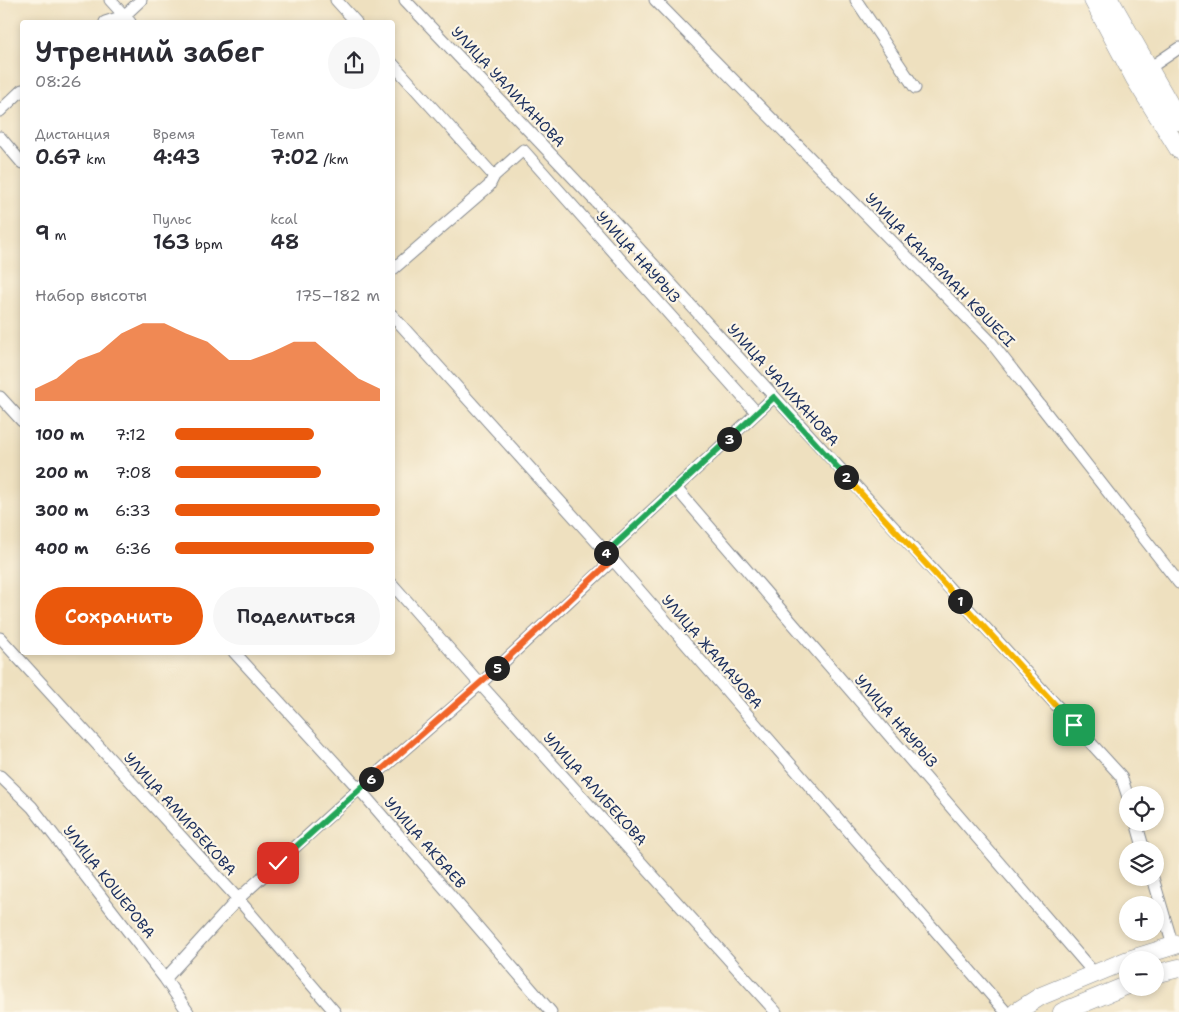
<!DOCTYPE html>
<html lang="ru">
<head>
<meta charset="utf-8">
<style>
  body { margin:0; font-family:"Shantell Sans",sans-serif; background:#f7f7f7; color:#2b2b33; height:100vh; display:flex; flex-direction:column; font-size:19px; white-space:nowrap }
  * { box-sizing:border-box; margin:0 }
  p { font-size:16px; color:#7c7c81 }
  .icon { flex:none; width:28px; height:28px; fill:none; stroke:currentColor; stroke-width:2; stroke-linecap:round; stroke-linejoin:round }
  .map { position:relative; flex:1; overflow:hidden }
  .sheet { position:absolute; left:20px; top:20px; width:375px; height:635px; display:flex; flex-direction:column; background:#fff; border-radius:5px; box-shadow:0 2px 8px #0003 }
  .sheet>* { flex:none }
  .buttons { position:absolute; left:1119px; top:786px; display:grid; gap:10px }
  .buttons a { display:grid; place-items:center; width:45px; height:45px; border-radius:50%; background:#fff; box-shadow:0 2px 8px #0003; font-size:25px }
  .pin { position:absolute; display:grid; place-items:center; width:42px; height:42px; color:#fff; margin:-21px; border-radius:10px; box-shadow:0 2px 8px #0006 }
  .km { position:absolute; width:25px; height:25px; margin:-12px; border-radius:50%; background:#222; color:#fff; font-size:14px; line-height:25px; text-align:center }
  .round { display:grid; place-items:center; flex:none; width:52px; height:52px; border-radius:26px; background:#f7f7f7 }
  .headline { display:flex; align-items:center; justify-content:space-between; height:85px; padding:0 15px }
  h1 { font-size:28px; font-weight:600; line-height:38px }
  .metrics { display:grid; grid-template-columns:repeat(3,1fr); gap:8px; height:85px; padding:5px 15px }
  .metrics div { display:grid; align-content:center }
  .metrics b { font-size:21px; font-weight:600 }
  .metrics small { font-size:14px; font-weight:400 }
  .metrics p { font-size:14px }
  .chart { height:140px; padding:10px 15px }
  .chart p { display:flex; justify-content:space-between }
  .chart svg { width:100%; height:90px; margin-top:5px; fill:#ea580c; opacity:.7 }
  .action { display:flex; gap:10px; margin-top:auto; padding:10px 15px }
  .action a { flex:1; height:58px; border-radius:30px; background:#ea580c; color:#fff; font-size:20px; font-weight:600; line-height:58px; text-align:center }
  .action a+a { background:#f7f7f7; color:#2b2b33 }
  ul { padding:0 15px; list-style:none; font-size:16px }
  li { display:grid; grid-template-columns:80px 60px 1fr; align-items:center; height:38px }
  li i { height:12px; border-radius:6px; background:#ea580c }
  .map>svg:first-child { display:block }
</style>
</head>
<body>
<div class="map">
<svg width="1179" height="1012" viewBox="0 0 1179 1012">
  <rect width="100%" height="100%" fill="#fcf5e5"/>
  <filter id="ink" filterUnits="userSpaceOnUse"><feTurbulence type="fractalNoise" baseFrequency=".02" numOctaves="2"/><feDisplacementMap in="SourceGraphic" scale="10" xChannelSelector="R" yChannelSelector="G"/><feConvolveMatrix kernelMatrix="1 2 1 2 8 2 1 2 1" color-interpolation-filters="sRGB"/></filter>
  <filter id="wash" filterUnits="userSpaceOnUse"><feTurbulence type="fractalNoise" baseFrequency=".0096" numOctaves="4" result="noise"/><feDisplacementMap in="SourceGraphic" scale="20" xChannelSelector="R" yChannelSelector="G"/><feGaussianBlur stdDeviation="1.12" result="paint"/><feColorMatrix in="noise" values="0 0 0 0 0 0 0 0 0 0 0 0 0 0 0 0 0 1.4 0 .05"/><feComposite in="paint" operator="in"/></filter>
  <g filter="url(#wash)">
    <rect width="100%" height="100%" fill="#eee0bf"/>
  </g>
  <g filter="url(#ink)">
    <g fill="none" stroke-linecap="round" stroke-linejoin="round">
      <g stroke="#84888e" stroke-width="13">
        <path id="minor" d="M110,0L130,22
          M336,0L356,22
          M405,0L600,206L1121,776L1128,797
          M655,0L990,341L1179,583
          M856,0L915,88
          M105,22L124,16L141,0
          M392,63L494,176L489,186L392,270
          M1148,69L1179,48
          M0,111L22,90
          M0,137L22,163
          M494,176L523,150L757,413
          M392,315L613,560L1006,1012
          M0,397L22,421
          M676,488L1094,973
          M606,553L774,397
          M392,584L480,684L776,1012
          M0,638L238,899L335,1012
          M234,652L359,789L551,1012
          M0,776L32,807L165,979L188,1012
          M1136,822L1144,850
          M1153,878L1173,946
          M165,979L238,899L359,789L480,684L613,560"/>
      </g>
      <g stroke="#84888e" stroke-width="19">
        <path id="primary" d="M1093,0L1135,79L1179,150
          M1110,0L1179,121
          M1128,960L1179,944
          M1155,974L1179,968
          M1016,1012L1041,996L1128,960
          M1062,1012L1128,985"/>
      </g>
      <use href="#minor" stroke="#fff" stroke-width="11"/>
      <use href="#primary" stroke="#fff" stroke-width="18"/>
    </g>
  </g>
  <g fill="none" stroke-linecap="round" stroke-linejoin="round" filter="url(#ink)">
    <g stroke="#fff" stroke-width="10">
      <path id="split-1" d="M960,601L1074,725"/>
    </g>
    <g stroke="#fff" stroke-width="10">
      <path id="split-2" d="M846,477L960,601"/>
    </g>
    <g stroke="#fff" stroke-width="10">
      <path id="split-3" d="M729,439L774,397L846,477"/>
    </g>
    <g stroke="#fff" stroke-width="10">
      <path id="split-4" d="M606,553L729,439"/>
    </g>
    <g stroke="#fff" stroke-width="10">
      <path id="split-5" d="M497,668L612,560L606,553"/>
    </g>
    <g stroke="#fff" stroke-width="10">
      <path id="split-6" d="M371,779L497,668"/>
    </g>
    <g stroke="#fff" stroke-width="10">
      <path id="split-7" d="M278,863L371,779"/>
    </g>
    <use href="#split-1" stroke="#f5b400" stroke-width="6"/>
    <use href="#split-2" stroke="#f5b400" stroke-width="6"/>
    <use href="#split-3" stroke="#22a559" stroke-width="6"/>
    <use href="#split-4" stroke="#22a559" stroke-width="6"/>
    <use href="#split-5" stroke="#f0652b" stroke-width="6"/>
    <use href="#split-6" stroke="#f0652b" stroke-width="6"/>
    <use href="#split-7" stroke="#22a559" stroke-width="6"/>
  </g>
  <g text-anchor="middle" stroke-width="4.5" stroke-linejoin="round" paint-order="stroke">
    <g font-size="15" fill="#1b2f5e" stroke="#fcf5e5">
      <text transform="translate(508 87) rotate(47)" y="5">УЛИЦА УАЛИХАНОВА</text>
      <text transform="translate(638 257) rotate(48)" y="5">УЛИЦА НАУРЫЗ</text>
      <text transform="translate(940 270) rotate(46)" y="5">УЛИЦА КАҺАРМАН КӨШЕСІ</text>
      <text transform="translate(783 385) rotate(48)" y="5">УЛИЦА УАЛИХАНОВА</text>
      <text transform="translate(712 652) rotate(49)" y="5">УЛИЦА ЖАМАУОВА</text>
      <text transform="translate(896 721) rotate(49)" y="5">УЛИЦА НАУРЫЗ</text>
      <text transform="translate(595 789) rotate(48)" y="5">УЛИЦА АЛИБЕКОВА</text>
      <text transform="translate(180 814) rotate(48)" y="5">УЛИЦА АМИРБЕКОВА</text>
      <text transform="translate(425 843) rotate(49)" y="5">УЛИЦА АКБАЕВ</text>
      <text transform="translate(109 882) rotate(52)" y="5">УЛИЦА КОШЕРОВА</text>
    </g>
  </g>
</svg>
<div class="buttons">
<a><svg class="icon" aria-label="locate" viewBox="0 0 24 24"><circle cx="12" cy="12" r="6"/><path d="M12 2v4M12 18v4M2 12h4M18 12h4"/></svg></a>
<a><svg class="icon" aria-label="layers" viewBox="0 0 24 24"><path d="M12 4l9 5-9 5-9-5zM3 14l9 5 9-5"/></svg></a>
<a>+</a>
<a>−</a>
</div>
<div class="pin" style="left:1074px;top:725px;background:#1e9e55"><svg class="icon" aria-label="arrive" viewBox="0 0 24 24"><path d="M6 21V4h12l-3 4 3 4H6"/></svg></div>
<div class="pin" style="left:278px;top:863px;background:#d93025"><svg class="icon" aria-label="check" viewBox="0 0 24 24"><path d="M5 12l5 5 9-10"/></svg></div>
<b class="km" style="left:960px;top:601px">1</b>
<b class="km" style="left:846px;top:477px">2</b>
<b class="km" style="left:729px;top:439px">3</b>
<b class="km" style="left:606px;top:553px">4</b>
<b class="km" style="left:497px;top:668px">5</b>
<b class="km" style="left:371px;top:779px">6</b>
<section class="sheet">
<div class="headline"><div><h1>Утренний забег</h1><p>08:26</p></div><a class="round"><svg class="icon" aria-label="share" viewBox="0 0 24 24"><path d="M12 15V3M7 8l5-5 5 5M5 13v7h14v-7"/></svg></a></div>
<div class="metrics">
<div><p>Дистанция</p><b>0.67<small> km</small></b></div>
<div><p>Время</p><b>4:43</b></div>
<div><p>Темп</p><b>7:02<small> /km</small></b></div>
</div>
<div class="metrics">
<div><b>9<small> m</small></b></div>
<div><p>Пульс</p><b>163<small> bpm</small></b></div>
<div><p>kcal</p><b>48</b></div>
</div>
<div class="chart"><p><span>Набор высоты</span>175–182 m</p>
<svg viewBox="0 0 160 44" preserveAspectRatio="none"><path d="M0 44V38L10 33L20 24L30 20L40 11L50 6L60 6L70 11L80 15L90 24L100 24L110 20L120 15L130 15L140 24L150 33L160 38V44z"/></svg>
</div>
<ul>
<li><b>100 m</b>7:12<i style="width:68%"></i></li>
<li><b>200 m</b>7:08<i style="width:71%"></i></li>
<li><b>300 m</b>6:33<i style="width:100%"></i></li>
<li><b>400 m</b>6:36<i style="width:97%"></i></li>
</ul>
<div class="action"><a>Сохранить</a><a>Поделиться</a></div>
</section>
</div>
</body>
</html>
